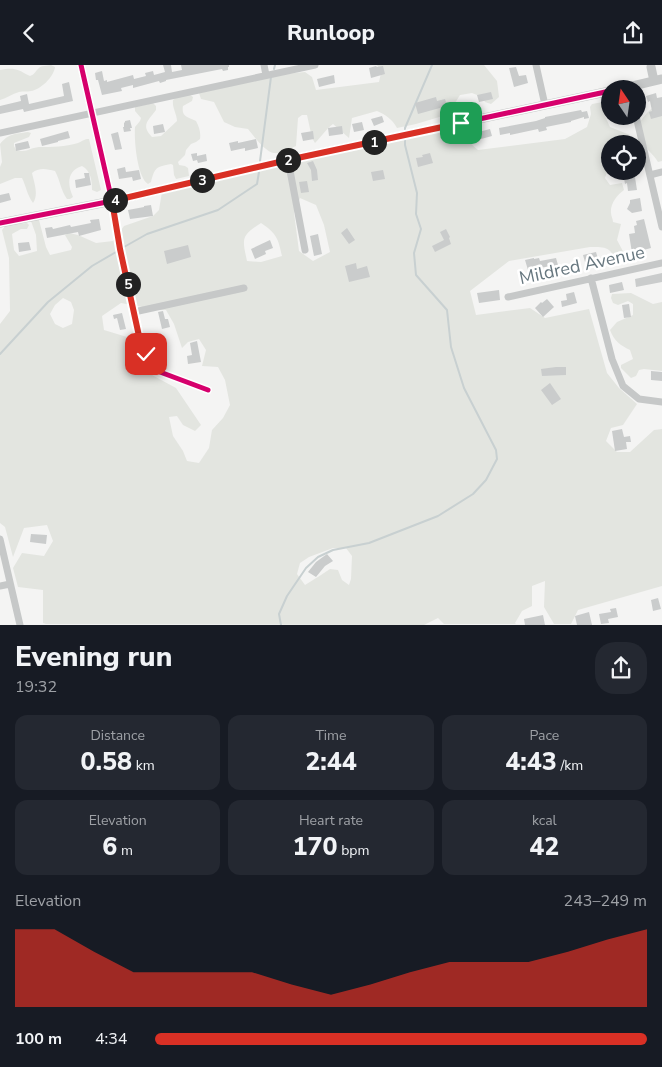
<!DOCTYPE html>
<html lang="en">
<head>
<meta charset="utf-8">
<style>
  body { margin:0; font-family:"Nunito Sans",sans-serif; background:#242831; color:#f1f3f6; height:100vh; display:flex; flex-direction:column; font-size:19px; white-space:nowrap }
  * { box-sizing:border-box; margin:0 }
  p { font-size:16px; color:#9ea1a6 }
  .icon { flex:none; width:28px; height:28px; fill:none; stroke:currentColor; stroke-width:2; stroke-linecap:round; stroke-linejoin:round }
  .map { position:relative; height:560px; overflow:hidden }
  .sheet { display:flex; flex-direction:column; background:#171b24; flex:1 }
  .sheet>* { flex:none }
  .needle { width:32px; rotate:347deg }
  .fabs { position:absolute; left:601px; top:15px; display:grid; gap:10px }
  .fabs a { display:grid; place-items:center; width:45px; height:45px; border-radius:50%; background:#171b24; box-shadow:0 2px 8px #0003; font-size:25px }
  .pin { position:absolute; display:grid; place-items:center; width:42px; height:42px; color:#fff; margin:-21px; border-radius:10px; box-shadow:0 2px 8px #0006 }
  .km { position:absolute; width:25px; height:25px; margin:-12px; border-radius:50%; background:#222; color:#fff; font-size:14px; line-height:25px; text-align:center }
  .round { display:grid; place-items:center; flex:none; width:52px; height:52px; border-radius:20px; background:#242831 }
  .overview { display:flex; align-items:center; justify-content:space-between; height:85px; padding:0 15px }
  h1 { font-size:28px; font-weight:800; line-height:38px }
  .metrics { display:grid; grid-template-columns:repeat(3,1fr); gap:8px; height:85px; padding:5px 15px }
  .metrics div { display:grid; align-content:center; border-radius:12px; background:#242831; text-align:center }
  .metrics b { font-size:25px; font-weight:800 }
  .metrics small { font-size:14px; font-weight:400 }
  .metrics p { font-size:14px }
  .chart { height:140px; padding:10px 15px }
  .chart p { display:flex; justify-content:space-between }
  .chart svg { width:100%; height:90px; margin-top:5px; fill:#d93025; opacity:.7 }
  ul { padding:0 15px; list-style:none; font-size:16px }
  li { display:grid; grid-template-columns:80px 60px 1fr; align-items:center; height:38px }
  li i { height:12px; border-radius:6px; background:#d93025 }
  header { display:flex; justify-content:space-between; align-items:center; height:65px; padding:0 15px; background:#171b24; font-size:22px; font-weight:800 }
  .map>svg:first-child { display:block }
</style>
</head>
<body>
<header><svg class="icon" aria-label="back" viewBox="0 0 24 24"><path d="M15 5l-7 7 7 7"/></svg>Runloop<svg class="icon" aria-label="share" viewBox="0 0 24 24"><path d="M12 15V3M7 8l5-5 5 5M5 13v7h14v-7"/></svg></header>
<div class="map">
<svg width="662" height="560" viewBox="0 0 662 560">
  <rect width="100%" height="100%" fill="#f4f4f3"/>
  <path fill="#e3e5e0" fill-rule="evenodd" d="M51,0L55,2C54,12 40,25 31,26C27,27 23,26 19,27C12,29 7,33 0,35V5C14,2 17,4 30,11C35,9 34,8 38,4C41,0 47,1 51,0Z
    M377,0H484L497,16L499,32L491,39L485,37L482,32L472,28L460,30L455,38L456,47L416,59L397,63C392,54 386,50 377,46L352,53L349,73L333,59C326,64 321,72 315,78L312,73L307,50H302L298,53L296,81C290,84 281,89 274,88C265,87 253,70 248,64L235,62L224,57L214,37L201,34L199,28L285,9L305,7L312,12L316,25L379,17L381,8Z
    M190,30L193,32L192,36L183,41C181,52 188,52 196,56C199,62 201,67 200,74L196,77L191,79L186,85L185,90L178,97L179,100L185,101L188,103L189,111L176,114L174,110L173,100L171,99C156,102 155,102 151,117L148,119C137,112 134,75 135,62L140,56L141,53L135,46V42L153,38L156,41V45C149,55 140,60 152,72L161,71L177,56C177,49 172,43 173,35L177,32Z
    M603,37L604,40V49L610,62L630,70L631,79H610V105L607,107L605,113L610,120L622,118L624,125C617,130 610,139 611,148C611,151 613,154 613,157L621,159L617,175L625,190L630,191V194L620,196C615,193 614,191 611,187C606,181 598,182 590,182L509,196L470,226L476,250L530,243L545,253L589,244L607,308L619,323L637,339L623,360L611,363L606,376L617,387H630L654,365L662,364V521L578,545L571,559H554L544,542L545,516L532,521V541L522,546L515,558L516,559H444L438,553L424,560L46,559L43,558V525L18,522L13,503L22,488L44,491L53,476L47,460L24,463L13,492L5,462L0,458V259L10,246L9,193L2,165L6,160L27,158L29,160L27,164H21L12,169L14,185L19,191L37,186L36,170L31,156L37,153L39,155L46,182L50,190L71,185L72,182L65,170L69,168L78,170L96,178L113,176L124,161L153,151L159,145L162,127L454,64L478,85L565,74L587,62L591,49L590,42L592,39ZM300,133L316,140L324,160L330,187L313,196L299,186L294,148ZM261,158C277,169 278,173 282,191L261,197L247,196C242,173 241,171 261,158ZM63,233L71,237L74,245L72,259L63,263L55,259L50,249L55,240ZM121,238L158,245H166L174,259L182,283L188,277L199,274L206,285L202,301L218,302L225,315L230,340L223,353L212,365L209,383L199,398L187,396L183,386L173,371L169,352L177,351L183,360L195,366L201,360L176,323L152,310L127,272L104,265L102,251ZM333,483H346L352,491L351,514L349,520L342,515L338,505L330,504L321,510L305,520L297,509L300,498L309,492Z
    M662,39V96L658,97C655,92 653,90 649,86C643,79 642,66 640,57C646,48 652,41 662,39Z
    M28,67L31,68L29,72L14,78V81L16,85C27,88 29,83 39,82C52,82 65,82 78,78C83,76 84,74 89,74L101,125L97,127L92,125C92,116 91,106 82,101C67,106 67,119 73,132L70,134H67C61,126 60,115 55,106C47,104 39,102 32,108C34,117 39,130 33,138C27,130 26,121 22,113H15L0,119V102L2,97L0,79C9,68 15,69 28,67Z
    M631,228L653,239L662,237V306L644,304L639,305L636,311L631,313L621,303V300L633,294L630,285C620,280 614,276 610,265L617,257L633,250V239L628,236L618,240L613,238L611,233L612,229Z"/>
  <g fill="none" stroke-linecap="round" stroke-linejoin="round">
    <path stroke="#c8d0d1" stroke-width="2" d="M274,4L275,0
      M405,67V63L432,0
      M260,96L271,12
      M124,182L147,169L218,145L257,119L259,107
      M0,289L48,237L92,201L116,187
      M281,560L279,549L287,531L306,503L318,492L333,485L369,478L438,451L473,429L486,415L497,394L496,385L464,323L451,282L447,245L416,210L414,188L421,164L416,149L417,128L405,80V74"/>
  </g>
  <path fill="#cacccc" d="M163,0H171L172,7L182,5L181,0H229V2H228V5L223,6L222,4L166,15V16L160,18L159,16L133,23V20L121,23L122,26L102,30L98,15H96L95,8L102,6L104,16L107,15V17L133,10L134,14L146,11L145,8L153,6L154,10L165,7Z
    M376,1L377,2L383,1L385,9L371,13L369,3Z
    M516,2L519,11L526,10L528,18L514,22L509,3Z
    M334,10L335,18L319,22L317,14Z
    M69,17L73,36L24,47L23,44L0,49V41L21,36L20,31L27,29L29,39L64,31L62,19Z
    M491,27L493,34L479,37L477,30Z
    M656,28L657,33L662,32V51L651,54L649,47L652,46L650,36L648,37L646,31Z
    M436,32L437,36L445,34L447,41L418,49L415,38Z
    M581,45L582,47L587,46L589,53L584,54V52L571,56V57L546,62L547,65L539,67L538,64L510,70V68L500,70L499,63L536,56L545,53V52Z
    M382,51L384,57L374,61L371,54Z
    M130,55L132,63H130L131,66L124,67L123,62H124V58L125,57V56Z
    M362,57L364,65L354,67L352,59Z
    M163,59L165,67L154,69L153,61Z
    M342,61L343,69L329,71L328,63Z
    M490,64L492,71L463,79L461,71L465,70V68L475,65V68Z
    M68,66L70,73L58,76V77L42,81L40,74Z
    M313,66L314,74L303,76L301,68Z
    M118,67L122,84L115,85L111,69Z
    M256,74L258,83L245,86V83L231,86L229,78L238,76V78Z
    M28,76L30,83L16,86L15,79Z
    M197,88V91L206,89L207,96L198,98L197,95L193,96L191,89Z
    M430,88L433,98L418,102L416,93L423,92L422,90Z
    M313,96L317,105L318,115L312,116L311,105L307,98Z
    M125,102L126,107L139,105L141,114L133,116L132,112L119,114L117,104Z
    M383,105L385,114L373,116L371,107Z
    M634,106L637,125L628,126L627,118L625,119L623,108Z
    M84,108H89L91,120L76,123L75,115L85,113Z
    M307,116L309,127L301,128L299,117Z
    M9,128L11,135L0,138V130Z
    M640,133L642,146L632,148L627,144L630,138V135Z
    M151,140L153,151L130,154L128,145L144,142V141Z
    M99,154L101,165L79,171L78,167L47,173L45,163L52,162L53,164L70,160L71,162L91,158L90,155Z
    M644,154L651,183L632,188L629,169L635,168L634,161L637,160L636,156Z
    M347,163L355,175L349,179L341,168Z
    M446,164L450,172L449,173L451,179L435,187L432,181L444,175L440,167Z
    M318,169L322,189L314,191L310,171Z
    M270,175L273,183L265,186L266,189L255,194L251,184Z
    M29,177L31,185L19,187L18,178Z
    M188,180L191,192L167,199L164,186Z
    M596,187L598,194L585,197L583,190Z
    M534,193V194L539,193L540,196L556,193L558,200L551,202V201L545,202L528,205L525,195Z
    M356,198L357,204L367,201L370,212L349,217L345,201Z
    M662,208V217L636,222L635,214Z
    M622,217L624,225L610,228L609,220Z
    M499,225L500,235L479,238L477,228Z
    M574,227L577,238L562,242L561,236L567,235L566,229Z
    M547,234L554,242L543,252L535,243L541,237L542,238Z
    M629,239L631,252L624,253L622,240Z
    M163,246L165,254H168L170,262L162,264L158,247Z
    M122,248L126,264L120,265L117,253L114,254L113,250Z
    M197,276L201,297L188,299L187,291L192,290L190,278Z
    M556,302H566V310L542,311L541,304Z
    M651,306L662,307V316L651,315Z
    M550,318L561,334L552,340L541,325Z
    M622,364L624,372L630,371L631,377H626L627,384L615,386L612,366Z
    M31,469L47,470L46,479L30,477Z
    M327,489L333,496L325,501L316,512L308,507L316,497Z
    M658,533L661,544L653,546L651,535Z
    M616,543L618,552L608,554L609,558L601,559L599,549L611,547L610,544Z
    M589,547L592,560H577L575,551Z
    M543,550L545,560H525L524,554Z"/>
  <g fill="none" stroke-linecap="round" stroke-linejoin="round">
    <path stroke="#c6c8c8" stroke-width="7" d="M81,0L112,136L120,183L139,271L146,289L150,298L160,307L208,325
      M264,0L266,10
      M536,0L545,40
      M636,51L662,162
      M0,68L315,0
      M288,95L305,185
      M650,110L662,107
      M591,213L612,294L623,321L639,334L662,337
      M508,232L662,198
      M134,247L244,223
      M0,474L20,560
      M0,521L10,519"/>
    <path stroke="#c6c8c8" stroke-width="9" d="M651,2L654,16
      M620,24L662,14
      M0,158L112,136L288,95L610,26"/>
    <g stroke="#fff" stroke-width="8">
      <path id="cycleway" d="M81,0L112,136L120,183L139,271L146,289L150,298L160,307L208,325
        M0,158L112,136L288,95L610,26"/>
    </g>
    <use href="#cycleway" stroke="#d6006c" stroke-width="5"/>
  </g>
  <g fill="none" stroke-linecap="round" stroke-linejoin="round">
    <g stroke="#fff" stroke-width="10">
      <path id="route" d="M146,289L139,271L120,184L112,136L288,95L461,58"/>
    </g>
    <use href="#route" stroke="#d93025" stroke-width="6"/>
  </g>
  <g text-anchor="middle" stroke-width="5" stroke-linejoin="round" paint-order="stroke">
    <g font-size="18" fill="#67777f" stroke="#fff">
      <text transform="translate(582 200) rotate(-12)" y="6">Mildred Avenue</text>
    </g>
  </g>
</svg>
<div class="fabs">
<a><svg class="needle" viewBox="-14 -14 28 28"><path d="M0-13l5 13h-10z" fill="#e53935"/><path d="M0 13l5-13h-10z" fill="#9ea1a6"/></svg></a>
<a><svg class="icon" aria-label="locate" viewBox="0 0 24 24"><circle cx="12" cy="12" r="6"/><path d="M12 2v4M12 18v4M2 12h4M18 12h4"/></svg></a>
</div>
<div class="pin" style="left:461px;top:58px;background:#1e9e55"><svg class="icon" aria-label="arrive" viewBox="0 0 24 24"><path d="M6 21V4h12l-3 4 3 4H6"/></svg></div>
<div class="pin" style="left:146px;top:289px;background:#d93025"><svg class="icon" aria-label="check" viewBox="0 0 24 24"><path d="M5 12l5 5 9-10"/></svg></div>
<b class="km" style="left:374px;top:77px">1</b>
<b class="km" style="left:288px;top:95px">2</b>
<b class="km" style="left:202px;top:115px">3</b>
<b class="km" style="left:115px;top:135px">4</b>
<b class="km" style="left:128px;top:219px">5</b>
</div>
<section class="sheet">
<div class="overview"><div><h1>Evening run</h1><p>19:32</p></div><a class="round"><svg class="icon" aria-label="share" viewBox="0 0 24 24"><path d="M12 15V3M7 8l5-5 5 5M5 13v7h14v-7"/></svg></a></div>
<div class="metrics">
<div><p>Distance</p><b>0.58<small> km</small></b></div>
<div><p>Time</p><b>2:44</b></div>
<div><p>Pace</p><b>4:43<small> /km</small></b></div>
</div>
<div class="metrics">
<div><p>Elevation</p><b>6<small> m</small></b></div>
<div><p>Heart rate</p><b>170<small> bpm</small></b></div>
<div><p>kcal</p><b>42</b></div>
</div>
<div class="chart"><p><span>Elevation</span>243–249 m</p>
<svg viewBox="0 0 160 44" preserveAspectRatio="none"><path d="M0 44V6L10 6L20 17L30 27L40 27L50 27L60 27L70 33L80 38L90 33L100 27L110 22L120 22L130 22L140 17L150 11L160 6V44z"/></svg>
</div>
<ul>
<li><b>100 m</b>4:34<i style="width:100%"></i></li>
</ul>
</section>
</body>
</html>
